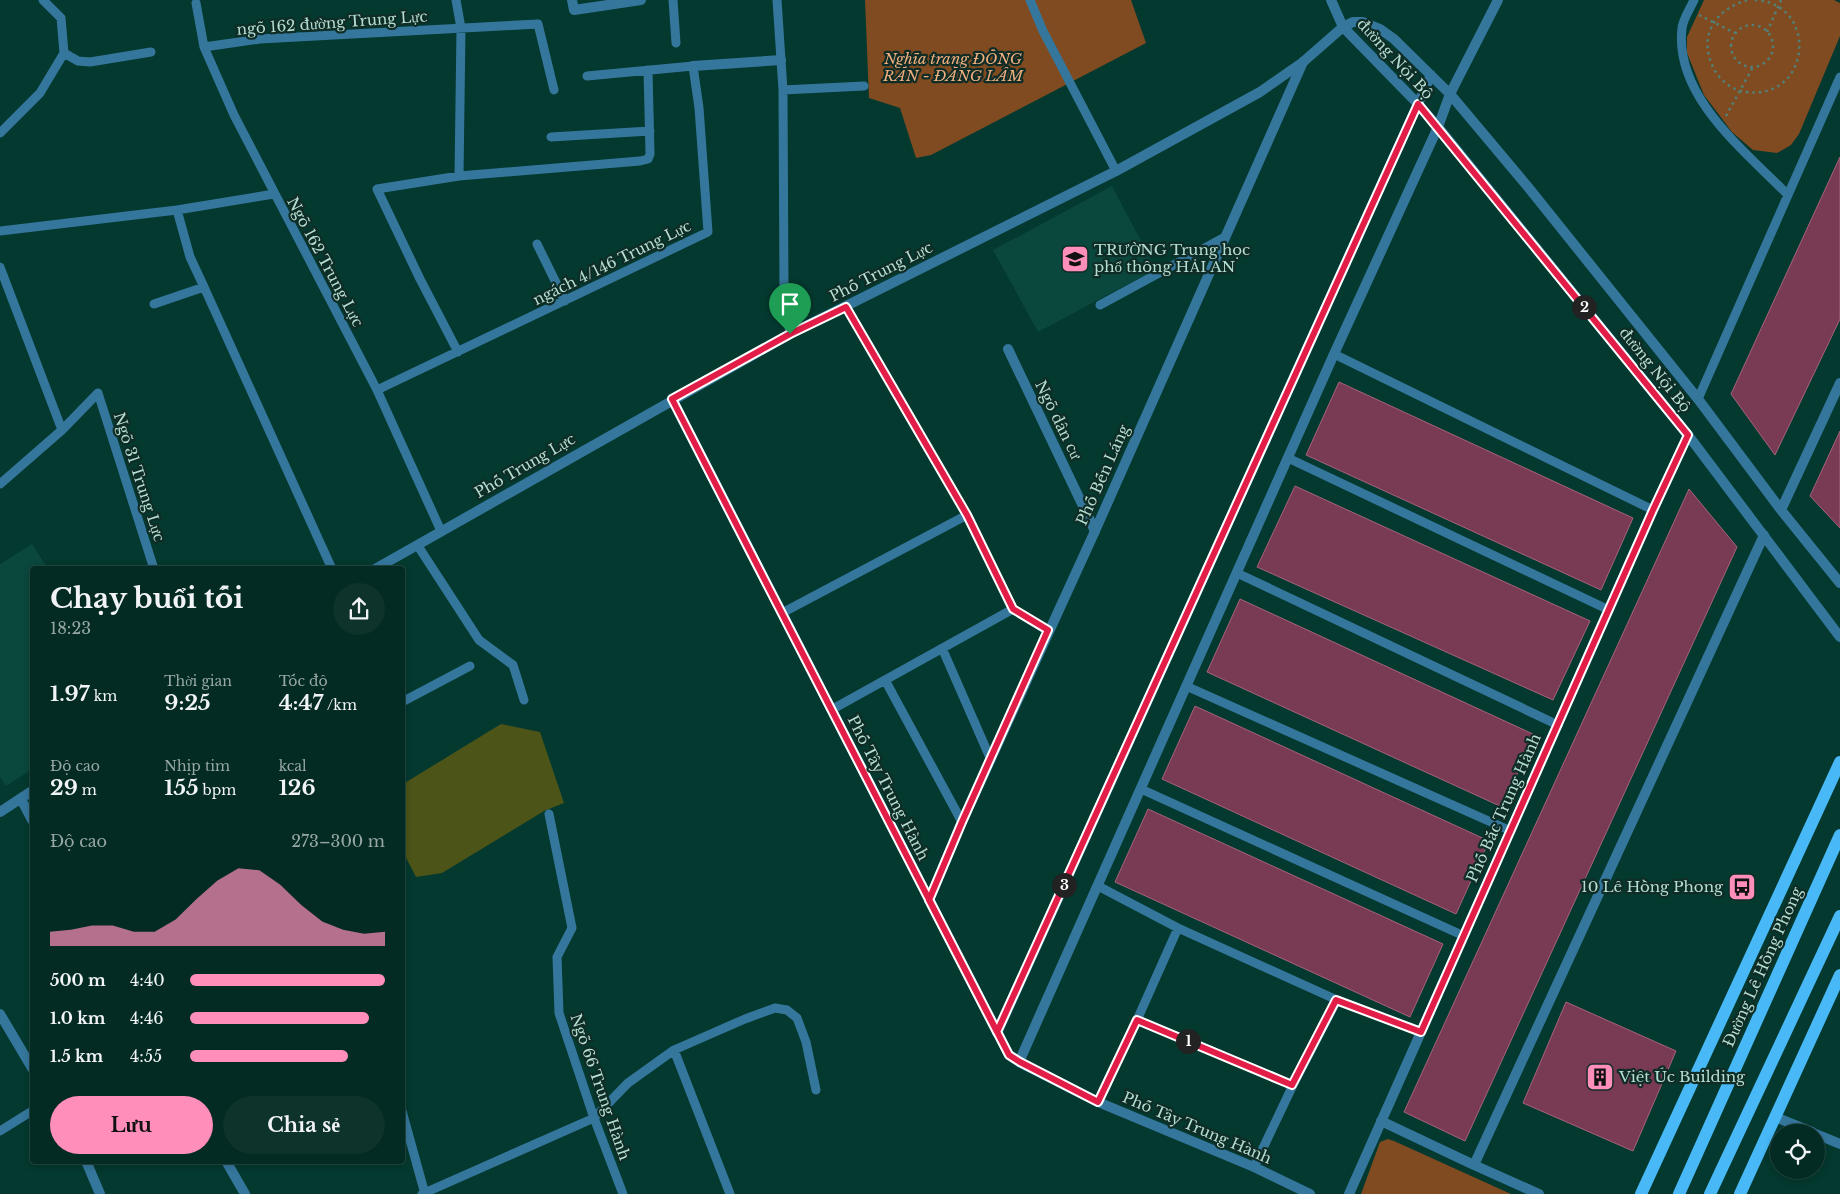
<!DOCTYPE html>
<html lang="vi">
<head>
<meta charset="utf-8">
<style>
  body { margin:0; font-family:"Libre Baskerville",serif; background:#0d332b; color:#f1f3f6; height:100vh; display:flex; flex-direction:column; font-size:19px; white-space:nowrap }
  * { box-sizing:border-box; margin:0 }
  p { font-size:16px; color:#97a7a6 }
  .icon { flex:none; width:28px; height:28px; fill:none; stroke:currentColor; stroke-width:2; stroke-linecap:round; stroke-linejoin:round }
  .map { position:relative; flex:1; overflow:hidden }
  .panel { position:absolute; left:30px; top:566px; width:375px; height:598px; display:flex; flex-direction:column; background:#032b23; border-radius:5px; box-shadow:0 2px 8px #0003,0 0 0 1px #244741 }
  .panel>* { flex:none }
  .buttons { position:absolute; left:1770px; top:1124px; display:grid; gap:10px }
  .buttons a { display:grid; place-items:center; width:55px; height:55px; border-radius:50%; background:#032b23; box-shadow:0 2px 8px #0003,0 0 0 1px #244741; font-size:25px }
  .pin { position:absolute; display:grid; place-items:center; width:42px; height:42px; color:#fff; margin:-51px -21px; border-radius:50% 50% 50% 0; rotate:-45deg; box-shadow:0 0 5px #0007 }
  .pin .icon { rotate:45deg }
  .km { position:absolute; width:25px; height:25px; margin:-12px; border-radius:50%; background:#222; color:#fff; font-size:14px; line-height:25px; text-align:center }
  .round { display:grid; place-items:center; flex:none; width:52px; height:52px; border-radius:26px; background:#0d332b }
  .head { display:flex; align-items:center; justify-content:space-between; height:85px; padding:0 20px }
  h1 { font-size:28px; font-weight:700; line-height:38px }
  .stats { display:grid; grid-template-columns:repeat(3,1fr); gap:8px; height:85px; padding:5px 20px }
  .stats div { display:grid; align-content:center }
  .stats b { font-size:21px; font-weight:700 }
  .stats small { font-size:14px; font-weight:400 }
  .stats p { font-size:14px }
  .chart { height:140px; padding:10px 20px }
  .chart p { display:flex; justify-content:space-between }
  .chart svg { width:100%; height:90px; margin-top:5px; fill:#ff8eba; opacity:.7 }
  .cta { display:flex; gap:10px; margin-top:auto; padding:10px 20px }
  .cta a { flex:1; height:58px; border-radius:30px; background:#ff8eba; color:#111; font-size:20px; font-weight:700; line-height:58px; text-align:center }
  .cta a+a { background:#0d332b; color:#f1f3f6 }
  ul { padding:0 20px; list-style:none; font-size:16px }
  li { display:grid; grid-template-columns:80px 60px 1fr; align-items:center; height:38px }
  li i { height:12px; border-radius:6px; background:#ff8eba }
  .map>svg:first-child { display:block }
</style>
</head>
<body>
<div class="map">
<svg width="1840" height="1194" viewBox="0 0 1840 1194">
  <rect width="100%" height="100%" fill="#04392f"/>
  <path fill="#0a473c" d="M1112,186L1156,269L1038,332L993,250Z
    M32,544L48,569H32V769L6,786L0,777V564Z"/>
  <path fill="#804b21" d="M865,0H1131L1146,43L931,155L916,158L900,108L869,98Z
    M1704,0H1834L1840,3V36L1799,134L1791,145L1777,153L1753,150L1732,132L1704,95L1687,53V37Z
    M1388,1139L1394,1141L1511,1194H1361L1380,1142Z"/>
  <path fill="#4c5418" d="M501,724L540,732L564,803L544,811L442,873L416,877L403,852V784Z"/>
  <path fill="#793a54" stroke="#a6637c" d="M1840,157V319L1775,455L1731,394Z
    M1339,382L1633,518L1601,590L1306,455Z
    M1840,431V528L1810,496Z
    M1295,486L1590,621L1553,700L1257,567Z
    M1689,489L1737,547L1465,1141L1404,1112Z
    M1240,599L1535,735L1502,807L1207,672Z
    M1195,706L1489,841L1456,914L1162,779Z
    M1148,809L1443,944L1410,1017L1115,882Z
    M1566,1002L1676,1051L1633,1151L1523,1103Z"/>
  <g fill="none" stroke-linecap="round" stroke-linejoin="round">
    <path stroke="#518176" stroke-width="2.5" stroke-dasharray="2.5 4" stroke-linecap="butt" d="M1747,0C1715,10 1698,35 1713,67C1719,80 1732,90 1745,92C1812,101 1819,3 1755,0
      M1699,15L1735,33
      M1731 46a21 21 0 1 1 42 0a21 21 0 1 1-42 0Z
      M1767,32L1781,0
      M1726,116L1753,67"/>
    <path stroke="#35779c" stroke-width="9" d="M456,0L461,28L459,176
      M673,0L676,43
      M777,0L783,90L784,293L790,334
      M1030,0L1043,31L1116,171
      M1694,0C1690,9 1683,19 1682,28C1674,96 1744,150 1787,194
      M196,3L204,47L234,115L377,390L441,531
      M204,47L260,39L538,24L554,90
      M64,53L78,61L90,62L151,52
      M783,90L864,86
      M0,133L40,93L64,53L61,18L43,0
      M551,137L650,131
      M177,210L190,257L204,287
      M0,231L177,210L274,194
      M537,244L565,301
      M0,267L62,430
      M154,304L204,287L332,569
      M1100,305L1225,237
      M846,307L967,515
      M458,352L420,279L377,189L459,176L640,161L648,159L650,154L648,70
      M1334,354L1653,510
      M377,390L708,232L699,108L693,66L587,76
      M1698,399L1840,77
      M1288,458L1609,610
      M0,484L62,430L98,393L154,569
      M418,546L479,640L513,665L524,700
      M1237,573L1558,725
      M782,613L967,515L1013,609L1048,631
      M942,648L991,760
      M885,680L962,822
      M1186,686L1511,831
      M402,702L470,666
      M831,710L1013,609
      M1141,789L1464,936
      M549,814L572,928L557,957L559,1013L594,1118L623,1194
      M1098,886L1178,928L1337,1000L1421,1032
      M1137,1020L1293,1085
      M674,1050L730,1194
      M1098,1102L1137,1020L1178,928
      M402,1111L425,1194
      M0,1131L32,1111
      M1254,1167L1293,1085L1337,1000
      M422,1194L594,1118L628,1083L674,1050L745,1019L775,1008L787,1010L797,1018L806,1042L816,1090"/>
    <path stroke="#35779c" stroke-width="10" d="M1008,349L1095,531"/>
    <path stroke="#35779c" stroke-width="10" d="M572,0L574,10L641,0
      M1331,0L1343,27L1418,104L1438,127L1688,435L1840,637
      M1343,27L1353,22H1363L1380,29L1394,39L1450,94L1528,187L1698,399L1781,510L1840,583
      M693,66L781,60
      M672,399L1009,1055L1019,1062L1098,1102L1254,1167L1310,1194
      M1781,510L1840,383
      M21,799L32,820
      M929,900L962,822L1095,531L1303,62
      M0,1014L32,1068
      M997,1033L1431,75
      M1019,1062L1334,354L1438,127L1450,94L1498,0
      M1381,1121L1474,1165L1539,1194
      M86,1161L100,1194
      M226,1161L245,1194
      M1474,1165L1764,535
      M1349,1194L1653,510L1688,435"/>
    <path stroke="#35779c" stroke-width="10" d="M375,569L790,334L1116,171L1260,92L1303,62L1343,27
      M0,812L32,791
      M1775,1117L1812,1132
      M1816,1134L1840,1144"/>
    <path stroke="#48b9f6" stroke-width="12" d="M1641,1194L1840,762
      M1679,1194L1840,835
      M1710,1194L1840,916
      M1740,1194L1840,975"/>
  </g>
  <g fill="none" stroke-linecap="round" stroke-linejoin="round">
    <g stroke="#fff" stroke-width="10">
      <path id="route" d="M790,334L672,399C784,618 897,837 1009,1055L1020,1062L1098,1102L1137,1020L1292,1085L1336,1000L1421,1032L1653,510L1688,435L1418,104L997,1032L929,900L962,822L1048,630L1013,609L967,515L846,307L790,334"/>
    </g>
    <use href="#route" stroke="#e11d48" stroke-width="6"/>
  </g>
  <defs>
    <g id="school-square" transform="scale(1.4375)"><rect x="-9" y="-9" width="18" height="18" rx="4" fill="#ff8eba" stroke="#102c26"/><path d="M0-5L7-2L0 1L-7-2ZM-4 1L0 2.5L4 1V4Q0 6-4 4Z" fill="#111"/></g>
    <g id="bus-square" transform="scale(1.4375)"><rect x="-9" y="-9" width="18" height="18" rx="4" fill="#ff8eba" stroke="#102c26"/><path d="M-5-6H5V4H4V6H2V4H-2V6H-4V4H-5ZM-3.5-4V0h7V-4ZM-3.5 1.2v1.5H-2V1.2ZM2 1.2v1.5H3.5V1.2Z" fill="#111"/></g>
    <g id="building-square" transform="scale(1.4375)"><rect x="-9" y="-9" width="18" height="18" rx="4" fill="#ff8eba" stroke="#102c26"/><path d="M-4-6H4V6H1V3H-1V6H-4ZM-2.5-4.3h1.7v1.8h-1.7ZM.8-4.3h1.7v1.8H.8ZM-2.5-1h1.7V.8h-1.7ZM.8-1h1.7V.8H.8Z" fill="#111"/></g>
  </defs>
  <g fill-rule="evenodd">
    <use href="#school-square" x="1075" y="259"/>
    <use href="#bus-square" x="1742" y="887"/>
    <use href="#building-square" x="1600" y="1077"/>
  </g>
  <g text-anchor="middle" stroke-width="4.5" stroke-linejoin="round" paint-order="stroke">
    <g font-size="15" fill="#b5ded2" stroke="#102c26">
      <text transform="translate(332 23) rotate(-4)" y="5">ngõ 162 đường Trung Lực</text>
      <text transform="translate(1395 59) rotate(47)" y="5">đường Nội Bộ</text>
      <text transform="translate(325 262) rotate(62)" y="5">Ngõ 162 Trung Lực</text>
      <text transform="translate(612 263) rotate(-26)" y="5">ngách 4/146 Trung Lực</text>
      <text transform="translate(881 272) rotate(-27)" y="5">Phố Trung Lực</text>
      <text transform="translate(1655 370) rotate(51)" y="5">đường Nội Bộ</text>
      <text transform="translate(1058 420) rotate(64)" y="5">Ngõ dân cư</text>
      <text transform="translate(525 466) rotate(-30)" y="5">Phố Trung Lực</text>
      <text transform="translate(1103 475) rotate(-66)" y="5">Phố Bến Láng</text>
      <text transform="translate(139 477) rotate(72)" y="5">Ngõ 31 Trung Lực</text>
      <text transform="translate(888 788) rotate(63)" y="5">Phố Tây Trung Hành</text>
      <text transform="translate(1504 808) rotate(-66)" y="5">Phố Bắc Trung Hành</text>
      <text transform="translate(1763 967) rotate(-66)" y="5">Đường Lê Hồng Phong</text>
      <text transform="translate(600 1087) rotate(71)" y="5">Ngõ 66 Trung Hành</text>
      <text transform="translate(1197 1128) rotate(23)" y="5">Phố Tây Trung Hành</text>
    </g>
    <g font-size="15" font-style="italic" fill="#f1af7f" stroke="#102c26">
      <text x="953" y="64">Nghĩa trang ĐỒNG<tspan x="953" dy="17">RẮN - ĐẰNG LÂM</tspan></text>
    </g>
    <g font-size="15" fill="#b5ded2" stroke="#102c26" text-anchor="start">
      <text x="1094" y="255">TRƯỜNG Trung học<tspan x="1094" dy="17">phổ thông HẢI AN</tspan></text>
      <text x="1723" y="892" text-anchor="end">10 Lê Hồng Phong</text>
      <text x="1619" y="1082">Việt Úc Building</text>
    </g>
  </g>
</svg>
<div class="buttons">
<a><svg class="icon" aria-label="locate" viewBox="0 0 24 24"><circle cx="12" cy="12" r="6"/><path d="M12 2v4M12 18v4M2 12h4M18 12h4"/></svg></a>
</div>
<div class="pin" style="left:790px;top:334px;background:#1e9e55"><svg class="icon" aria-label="arrive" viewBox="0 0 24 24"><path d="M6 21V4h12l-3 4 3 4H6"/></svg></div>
<b class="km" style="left:1188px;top:1041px">1</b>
<b class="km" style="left:1584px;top:307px">2</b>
<b class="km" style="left:1064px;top:885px">3</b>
<section class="panel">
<div class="head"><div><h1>Chạy buổi tối</h1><p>18:23</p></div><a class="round"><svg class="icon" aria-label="share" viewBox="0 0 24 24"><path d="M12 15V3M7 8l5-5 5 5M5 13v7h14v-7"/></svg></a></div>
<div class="stats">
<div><b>1.97<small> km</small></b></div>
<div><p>Thời gian</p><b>9:25</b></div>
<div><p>Tốc độ</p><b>4:47<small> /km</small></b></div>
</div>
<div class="stats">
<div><p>Độ cao</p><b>29<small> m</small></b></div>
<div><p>Nhịp tim</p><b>155<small> bpm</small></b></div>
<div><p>kcal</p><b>126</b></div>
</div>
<div class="chart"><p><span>Độ cao</span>273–300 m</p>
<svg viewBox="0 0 160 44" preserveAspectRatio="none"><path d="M0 44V37L10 36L20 34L30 34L40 37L50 37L60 31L70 21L80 12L90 6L100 7L110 14L120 24L130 32L140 36L150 38L160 37V44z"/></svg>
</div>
<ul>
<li><b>500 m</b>4:40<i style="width:100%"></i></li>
<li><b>1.0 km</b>4:46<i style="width:92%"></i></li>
<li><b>1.5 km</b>4:55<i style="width:81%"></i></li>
</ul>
<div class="cta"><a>Lưu</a><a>Chia sẻ</a></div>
</section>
</div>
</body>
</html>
